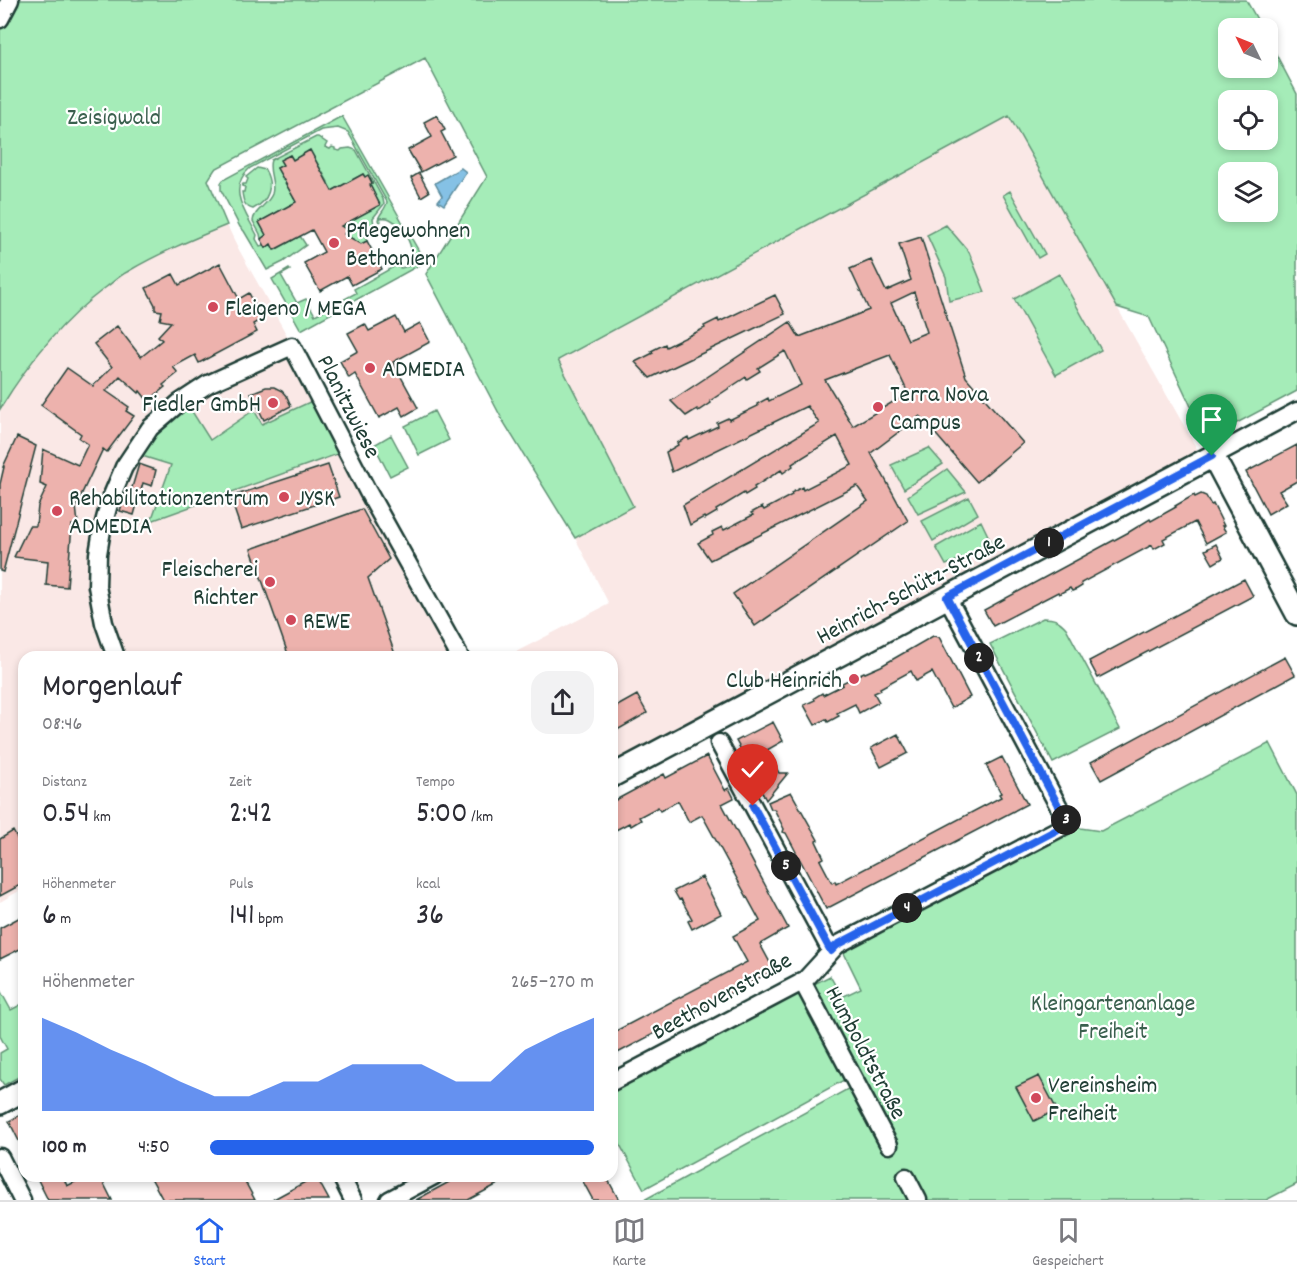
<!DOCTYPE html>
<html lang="de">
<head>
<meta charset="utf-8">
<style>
  body { margin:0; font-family:Dekko,sans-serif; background:#f2f2f3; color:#2b2b33; height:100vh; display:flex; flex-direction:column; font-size:22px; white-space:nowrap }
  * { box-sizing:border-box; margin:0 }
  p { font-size:20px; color:#7c7c81 }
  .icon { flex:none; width:33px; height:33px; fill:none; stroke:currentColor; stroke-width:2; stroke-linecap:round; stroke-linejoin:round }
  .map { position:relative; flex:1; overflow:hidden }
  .sheet { position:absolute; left:18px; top:651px; width:600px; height:531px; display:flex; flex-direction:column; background:#fff; border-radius:18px; box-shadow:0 3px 9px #0003 }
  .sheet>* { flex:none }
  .needle { width:39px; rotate:313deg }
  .fabs { position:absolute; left:1218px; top:18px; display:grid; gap:12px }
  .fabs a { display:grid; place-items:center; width:60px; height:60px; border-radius:12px; background:#fff; box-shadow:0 3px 9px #0003; font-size:30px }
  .pin { position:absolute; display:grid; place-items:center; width:51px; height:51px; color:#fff; margin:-62px -26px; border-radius:50% 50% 50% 0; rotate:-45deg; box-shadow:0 0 6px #0007 }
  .pin .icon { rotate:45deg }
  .km { position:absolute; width:30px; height:30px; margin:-15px; border-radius:50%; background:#222; color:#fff; font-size:16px; line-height:30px; text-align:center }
  .round { display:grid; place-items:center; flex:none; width:63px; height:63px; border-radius:18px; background:#f2f2f3 }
  .head { display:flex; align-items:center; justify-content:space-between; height:102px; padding:0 24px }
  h1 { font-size:33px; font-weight:600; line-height:45px }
  .metrics { display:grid; grid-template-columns:repeat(3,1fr); gap:9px; height:102px; padding:6px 24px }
  .metrics div { display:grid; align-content:center }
  .metrics b { font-size:30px; font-weight:600 }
  .metrics small { font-size:16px; font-weight:400 }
  .metrics p { font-size:16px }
  .chart { height:168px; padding:12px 24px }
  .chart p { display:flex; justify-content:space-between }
  .chart svg { width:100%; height:108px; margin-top:6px; fill:#2563eb; opacity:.7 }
  ul { padding:0 24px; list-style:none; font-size:20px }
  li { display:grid; grid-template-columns:96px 72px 1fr; align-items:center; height:45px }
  li i { height:15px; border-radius:8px; background:#2563eb }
  .tab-bar { display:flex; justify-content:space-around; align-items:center; height:84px; border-top:2px solid #e1e1e2; background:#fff; font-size:16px; color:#7c7c81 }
  .tab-bar a { display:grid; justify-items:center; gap:3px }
  .tab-bar .on { color:#2563eb }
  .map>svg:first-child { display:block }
</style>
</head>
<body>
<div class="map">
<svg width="1297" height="1200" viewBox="0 0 1297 1200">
  <rect width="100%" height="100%" fill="#fff"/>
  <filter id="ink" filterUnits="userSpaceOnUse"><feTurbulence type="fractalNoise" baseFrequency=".0167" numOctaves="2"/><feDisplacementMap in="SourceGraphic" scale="12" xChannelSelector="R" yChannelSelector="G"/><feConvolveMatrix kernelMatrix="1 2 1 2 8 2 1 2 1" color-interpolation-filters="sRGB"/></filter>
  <g filter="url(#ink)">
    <path fill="#fae8e6" d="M1009,116L1200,454L612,770V657H506L609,604L575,538L633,506L558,361Z
      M227,225L238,248L467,657H24V888L0,902V409L17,382L39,352L63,325L91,299L125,273L173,247Z"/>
    <path fill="#a5ecb8" stroke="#629476" stroke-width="1.5" fill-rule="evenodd" d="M0,0H1246L1262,28H1228V68H1268V39L1297,94V391L1218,433L1203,432L1149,317L1117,307L1009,116L558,360L633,506L575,538L503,421L426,274L487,177L425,58L215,169L208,180L227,225C193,239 159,253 127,272C119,276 112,283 105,288C61,321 28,363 0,409ZM1228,100H1268V140H1228ZM1228,172H1268V212H1228Z
      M342,116L425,262L301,330L272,279L289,269L290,270L281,275L297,303L306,299L315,315L356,293L354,289L395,266L401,268L409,266C418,252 404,226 390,219C386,217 384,218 380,218L381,221L379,222L378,220C379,214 386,209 387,202L348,132L338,128L321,130L250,168C226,189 246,213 257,235L256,239L260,246L264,245L266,248L271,244L275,250L300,236L306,245L283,262L267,270L244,231L240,227L221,190V183L223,180Z
      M316,137H318L327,143L325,147L330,149L332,147L335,148V150L340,151L342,149L350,148L356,150L383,199L384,204L373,218L374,226L371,230L364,234L367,241L352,249L349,241L350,237L344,234L347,230L339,225L336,205L346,223L380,205L370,185L372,183L368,176L365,177L363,174L330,192L309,193L328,182L310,150L293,160L290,155L281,160L283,165L277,168L295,200L308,201L290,205L259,222L266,235L261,239L260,234L253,221C254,210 268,205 272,194C276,182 267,171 271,160Z
      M257,168L265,170C274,186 269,201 253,209C244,207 243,200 242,192H244L245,187L242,186L243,184H246L248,179L246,177Z
      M1010,191L1045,254L1038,258L1003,195Z
      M946,225L969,252L985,292L949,301L946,277L927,235Z
      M1059,274L1101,350L1056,375L1014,299Z
      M312,401L340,453L151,521L171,465L142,456L159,428L188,405L210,440L254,410L262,424Z
      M434,411L449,440L419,455L405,426Z
      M391,435L408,467L390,476L374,445Z
      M929,448L943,464L904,489L891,465Z
      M947,469L966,492L918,514L908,496Z
      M969,497L978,514L933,541L922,521Z
      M981,521L993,546L946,565L936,547Z
      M1043,618C1054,618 1059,620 1066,628L1120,729L1053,763L990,644Z
      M1270,743L1297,795V1184L1266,1200H644L859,1083L808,987L830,976L842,997L861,988L843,951L1073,827L1101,831Z
      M0,990L11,1010L24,1003V1074L4,1085L0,1079V1053L7,1049L0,1036Z
      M799,990L846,1079L644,1189L612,1130V1090Z"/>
    <path fill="#85c1e5" stroke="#5c8c9e" stroke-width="1.5" d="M461,168L466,172L444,205L438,201L442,196L435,183Z"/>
    <path fill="#edb2ad" stroke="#1f3d34" stroke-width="1.5" fill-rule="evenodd" d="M437,115L445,130L441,132L453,155L421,172L408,150L432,137L424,122Z
      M310,150L332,191L363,174L365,177L368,175L372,183L370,185L380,205L341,226L347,230L344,234L361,244L367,241L382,269L352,285L347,276L320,291L304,263L324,252L312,230L274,250L271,244L266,248L261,239L266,235L259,222L296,202L277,168L283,165L280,160L290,155L293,160Z
      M419,173L429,192L421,197L411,178Z
      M921,237L966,377L1023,443L977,482L920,416L871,453L908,521L755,626L733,594L868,501L857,486L710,560L698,543L713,535L712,532L722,527L724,530L753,515L751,513L762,507L764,510L792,495L791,493L802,487L803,490L852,465L837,436L792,464L793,466L783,473L781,470L754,487L755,489L745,495L744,493L716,510L717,512L705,519L704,517L690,525L683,505L819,423L807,406L672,472L666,452L678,445L677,443L688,437L689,440L718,426L717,423L728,418L729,420L758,406L757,404L768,398L769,401L801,385L785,351L758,368L760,371L747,379L746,377L710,401L711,403L699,411L697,409L686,416L671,401L790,322L799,337L869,310L850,269L871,260L886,291L911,280L899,244ZM914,292L927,332L908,340L891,303ZM890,355L908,393L853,426L825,380Z
      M220,263L239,299L249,293L262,319L253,324L257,332L199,363L195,355L173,367L178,373L163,385L165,387L148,401L140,391L139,393L120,376L106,391L129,407L126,411L134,416L107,452L103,449L76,506L78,524L72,525L67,587L46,585L48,561L14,557L29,526H36L38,506L47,487L40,484L43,449L78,465L88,444L79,438L81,434L41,405L67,368L93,386L112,367L94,344L117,326L141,357L162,340L158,336L171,322L160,320L162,311L155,310V305L146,288L173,274L179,285Z
      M775,295L785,314L650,378L635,362L653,353L651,351L665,344L666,347L705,328L704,326L718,319L719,322Z
      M396,317L404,332L420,323L430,342L393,362L418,408L404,416L399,407L379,418L355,374L349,378L340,361L358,351L348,333L365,324L369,331Z
      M266,387H274L282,391L287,397L291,406L264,420L251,393Z
      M17,437L36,446L3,572L0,571V484L4,467H3Z
      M1297,445V481L1279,491L1287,503L1268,514L1246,472Z
      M139,464L156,470L152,486L143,483L134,515L120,511L126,490L131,491Z
      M328,465L339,497L241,529L230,497Z
      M1201,494L1206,496L1211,505L1213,504L1224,526H1222L1226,532L1206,543L1195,522L1163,539L1165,543L1154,549L1152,545L1081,583L1082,586L1077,589L1072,591L1070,588L1059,594L1058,592L993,626L984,610L1129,532L1150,519L1151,521L1176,507L1175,506L1194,495L1195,497Z
      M362,509L389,559L368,578L396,657H289L251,549Z
      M1216,544L1223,558L1213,564L1205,550Z
      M1244,579L1253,596L1098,678L1089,661Z
      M933,636L939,637L970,697L951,708L932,672L916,681L911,671L880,688L881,690L874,693L879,702L859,713L855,704L837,713L839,716L828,722L826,719L815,725L804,705L815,700L814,698L822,693L823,695L843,685L842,683L864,672L865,673L881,666Z
      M1285,657L1295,675L1101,780L1091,762Z
      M637,695L647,713L612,733V709Z
      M773,722L783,741L767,750L779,773H788L766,800L757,782L759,781L736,741Z
      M898,734L908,753L881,767L871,748Z
      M707,756L725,790L729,788L734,798L722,804L788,928L760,944L774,970L612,1056V1033L747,962L733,936L760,921L702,815L689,822L678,801L660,811L658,807L639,817L641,820L631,826L629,823L612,832V802L664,774L666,778Z
      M1002,757L1027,804L826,909L786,833L783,832L784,829L774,809H771L768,802L791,792L818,840L816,841L824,858L820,860L832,883L835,881L836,884L1001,797L999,794L1001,793L986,765Z
      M13,831L24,851V883L0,896V839Z
      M702,877L721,914L692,929L688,921L692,919L681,899L679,900L674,891Z
      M24,915V947L0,959V928Z
      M1039,1076L1057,1110L1034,1121L1016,1087Z
      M24,1113V1151L9,1121Z
      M36,1176H63L67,1186L87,1176H100L112,1200H48Z
      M150,1176H242L255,1200H163Z
      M316,1176L329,1200H272Z
      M460,1176H513L468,1200H416Z
      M580,1176H606L619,1200H593Z"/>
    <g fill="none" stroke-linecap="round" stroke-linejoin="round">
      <g stroke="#1f3d34" stroke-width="21">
        <path id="minor" d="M0,19L10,0
          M1213,456L1297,411
          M116,657L104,623L97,586L98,554L102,530L110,500L124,467L150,428L179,403L208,384L292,346L368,492L460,657
          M719,743L831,951
          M802,981L889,1145
          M612,1082L804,981L837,945L1068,824L947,597
          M0,1157L22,1200
          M341,1176L353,1200
          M906,1177L918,1200
          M389,1200L434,1176"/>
      </g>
      <g stroke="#1f3d34" stroke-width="26">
        <path id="major" d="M612,776L1213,456L1297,614
          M0,1103L24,1090"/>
      </g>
      <use href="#minor" stroke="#fff" stroke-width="16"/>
      <use href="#major" stroke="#fff" stroke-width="21"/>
    </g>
  </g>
  <g fill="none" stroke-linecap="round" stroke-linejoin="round" filter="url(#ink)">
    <g stroke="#fff" stroke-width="12">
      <path id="route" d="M753,806L831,951L837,945L1068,824L947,597L1212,456"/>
    </g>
    <use href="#route" stroke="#2563eb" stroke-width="8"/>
  </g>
  <g fill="#d1495b" stroke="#fff" stroke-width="2">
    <circle cx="334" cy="243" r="6"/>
    <circle cx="213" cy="307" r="6"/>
    <circle cx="370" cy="368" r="6"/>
    <circle cx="273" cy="403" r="6"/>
    <circle cx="878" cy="407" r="6"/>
    <circle cx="284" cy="497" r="6"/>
    <circle cx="57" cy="511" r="6"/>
    <circle cx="270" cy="582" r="6"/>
    <circle cx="291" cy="620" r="6"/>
    <circle cx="854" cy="679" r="6"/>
    <circle cx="1036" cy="1098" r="6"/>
  </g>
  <g text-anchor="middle" stroke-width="4.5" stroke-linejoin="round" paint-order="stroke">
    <g font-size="24" fill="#3a604e" stroke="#fff">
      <text x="114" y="124">Zeisigwald</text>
      <text x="1113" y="1010">Kleingartenanlage<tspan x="1113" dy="28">Freiheit</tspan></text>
    </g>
    <g font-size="24" fill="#1f3d34" stroke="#fff" text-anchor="start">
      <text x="346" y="237">Pflegewohnen<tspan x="346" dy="28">Bethanien</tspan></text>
      <text x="225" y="315">Fleigeno / MEGA</text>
      <text x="382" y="376">ADMEDIA</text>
      <text x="890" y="401">Terra Nova<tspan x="890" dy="28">Campus</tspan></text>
      <text x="261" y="411" text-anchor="end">Fiedler GmbH</text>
      <text x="69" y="505">Rehabilitationzentrum<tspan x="69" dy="28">ADMEDIA</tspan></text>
      <text x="296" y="505">JYSK</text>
      <text x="258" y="576" text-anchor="end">Fleischerei<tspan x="258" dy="28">Richter</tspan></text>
      <text x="303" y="628">REWE</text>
      <text x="842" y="687" text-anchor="end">Club Heinrich</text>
      <text x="1048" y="1092">Vereinsheim<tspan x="1048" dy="28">Freiheit</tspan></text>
    </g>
    <g font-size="24" fill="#1f3d34" stroke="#fff">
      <text transform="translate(350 406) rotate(63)" y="8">Planitzwiese</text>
      <text transform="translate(910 588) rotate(-28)" y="8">Heinrich-Schütz-Straße</text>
      <text transform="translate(721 995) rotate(-29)" y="8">Beethovenstraße</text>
      <text transform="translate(867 1052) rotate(62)" y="8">Humboldtstraße</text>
    </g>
  </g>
</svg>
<div class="fabs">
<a><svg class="needle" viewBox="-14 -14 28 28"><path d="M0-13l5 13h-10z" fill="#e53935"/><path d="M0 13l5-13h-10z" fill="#7c7c81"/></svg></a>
<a><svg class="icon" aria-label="locate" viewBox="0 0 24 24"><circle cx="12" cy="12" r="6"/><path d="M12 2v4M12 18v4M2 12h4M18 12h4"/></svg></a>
<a><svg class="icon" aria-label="layers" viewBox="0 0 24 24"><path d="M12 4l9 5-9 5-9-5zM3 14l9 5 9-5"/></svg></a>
</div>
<div class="pin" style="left:1212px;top:456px;background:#1e9e55"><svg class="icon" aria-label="arrive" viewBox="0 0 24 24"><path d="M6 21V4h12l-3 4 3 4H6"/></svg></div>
<div class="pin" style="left:753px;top:806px;background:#d93025"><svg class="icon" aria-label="check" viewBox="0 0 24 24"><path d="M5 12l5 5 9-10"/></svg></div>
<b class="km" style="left:1049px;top:543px">1</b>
<b class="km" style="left:979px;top:658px">2</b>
<b class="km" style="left:1066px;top:820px">3</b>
<b class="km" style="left:907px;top:908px">4</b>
<b class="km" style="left:786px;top:866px">5</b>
<section class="sheet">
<div class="head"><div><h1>Morgenlauf</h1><p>08:46</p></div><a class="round"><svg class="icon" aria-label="share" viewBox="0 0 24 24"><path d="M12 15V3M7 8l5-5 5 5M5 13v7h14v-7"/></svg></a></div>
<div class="metrics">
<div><p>Distanz</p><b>0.54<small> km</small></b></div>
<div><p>Zeit</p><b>2:42</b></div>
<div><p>Tempo</p><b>5:00<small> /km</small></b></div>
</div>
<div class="metrics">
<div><p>Höhenmeter</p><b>6<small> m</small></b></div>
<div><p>Puls</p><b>141<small> bpm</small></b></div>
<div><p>kcal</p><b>36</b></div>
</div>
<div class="chart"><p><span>Höhenmeter</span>265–270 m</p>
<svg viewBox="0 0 160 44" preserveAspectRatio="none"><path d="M0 44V6L10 12L20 19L30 25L40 32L50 38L60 38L70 32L80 32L90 25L100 25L110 25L120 32L130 32L140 19L150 12L160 6V44z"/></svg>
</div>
<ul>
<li><b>100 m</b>4:50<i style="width:100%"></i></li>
</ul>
</section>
</div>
<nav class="tab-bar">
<a class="on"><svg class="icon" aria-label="home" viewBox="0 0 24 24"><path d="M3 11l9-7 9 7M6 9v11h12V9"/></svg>Start</a>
<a><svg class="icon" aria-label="map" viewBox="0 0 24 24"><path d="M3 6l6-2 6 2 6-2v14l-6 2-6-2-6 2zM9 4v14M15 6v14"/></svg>Karte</a>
<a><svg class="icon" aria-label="saved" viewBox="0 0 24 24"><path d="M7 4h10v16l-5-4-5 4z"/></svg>Gespeichert</a>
</nav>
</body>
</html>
